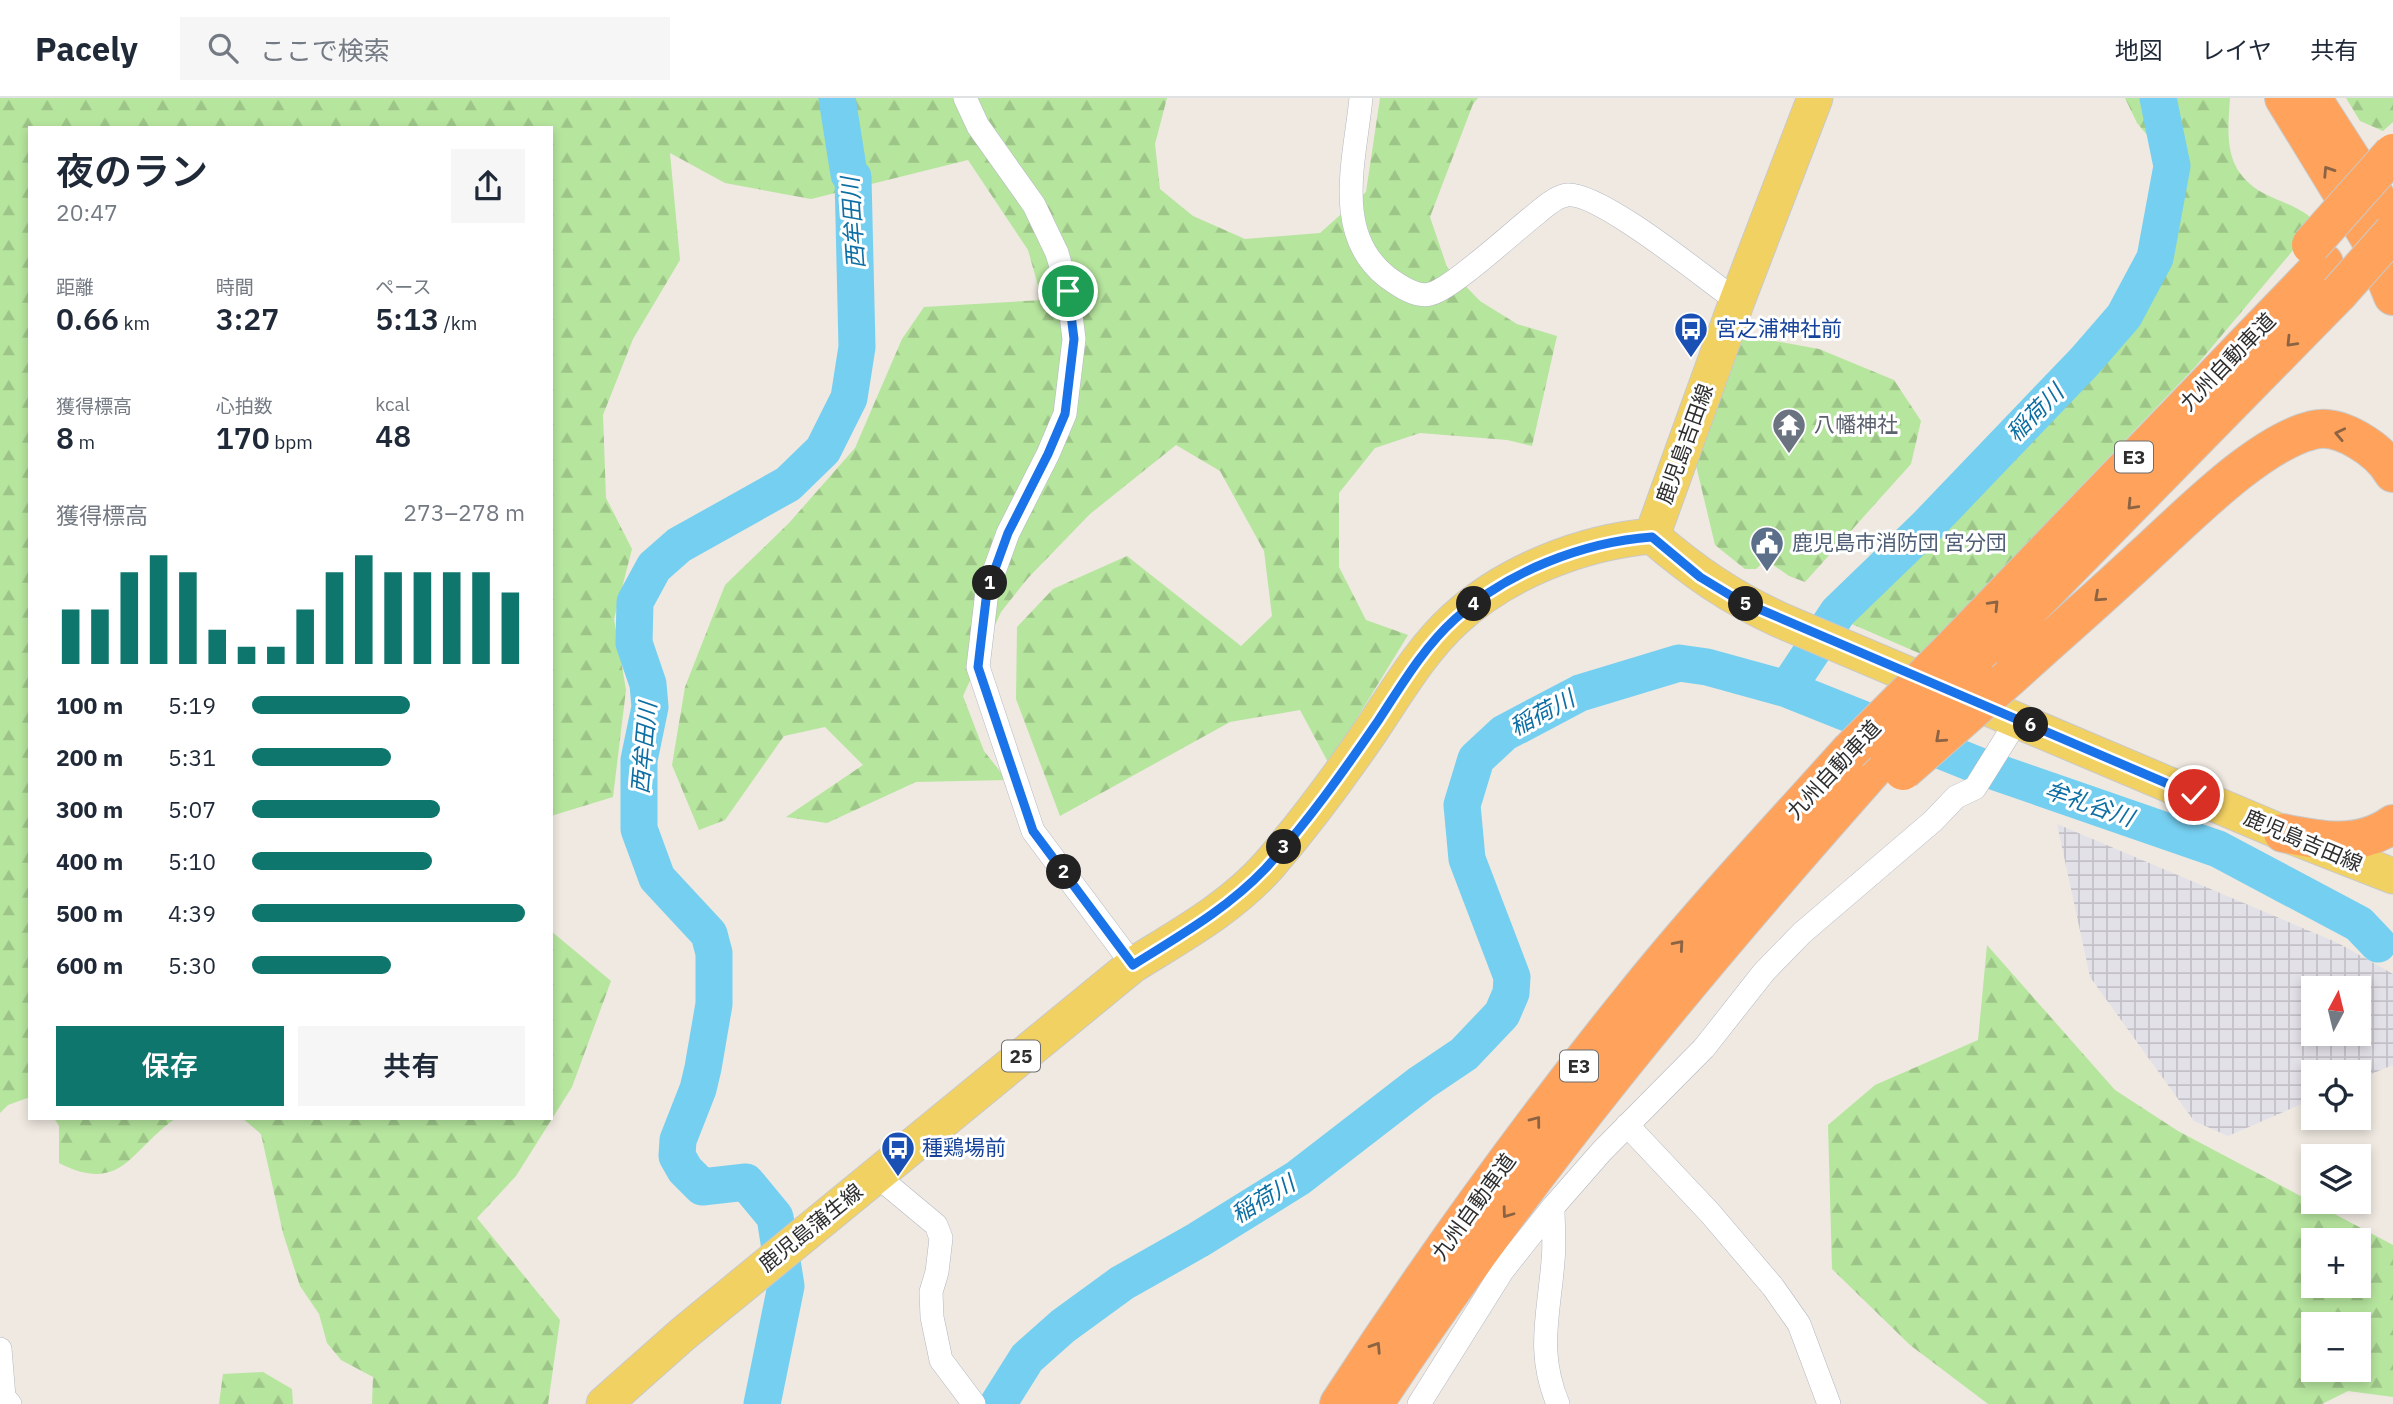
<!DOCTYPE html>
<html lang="ja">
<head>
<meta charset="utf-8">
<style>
  body { margin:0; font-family:"IBM Plex Sans","Noto Sans JP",sans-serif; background:#f6f6f7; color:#1f2937; height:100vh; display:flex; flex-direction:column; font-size:26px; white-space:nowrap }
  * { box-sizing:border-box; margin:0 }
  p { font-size:23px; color:#747a83 }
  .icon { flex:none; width:38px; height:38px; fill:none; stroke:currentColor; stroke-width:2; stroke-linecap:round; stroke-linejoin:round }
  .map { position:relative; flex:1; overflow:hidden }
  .sheet { position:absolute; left:28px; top:28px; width:525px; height:994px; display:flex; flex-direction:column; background:#fff; border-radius:0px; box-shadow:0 4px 10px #0003 }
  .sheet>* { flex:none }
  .needle { width:46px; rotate:7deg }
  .controls { position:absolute; left:2301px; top:878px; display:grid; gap:14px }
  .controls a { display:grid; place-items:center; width:70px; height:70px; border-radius:0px; background:#fff; box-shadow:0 4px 10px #0003; font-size:35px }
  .pin { position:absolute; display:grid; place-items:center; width:60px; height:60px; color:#fff; margin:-30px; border:4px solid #fff; border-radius:50%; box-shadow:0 2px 7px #0007 }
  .km { position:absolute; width:35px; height:35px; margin:-18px; border-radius:50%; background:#222; color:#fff; font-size:19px; line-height:35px; text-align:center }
  .round { display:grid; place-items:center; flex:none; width:74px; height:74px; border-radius:0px; background:#f6f6f7 }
  .head { display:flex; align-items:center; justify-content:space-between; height:119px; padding:0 28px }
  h1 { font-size:38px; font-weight:600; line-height:52px }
  .metrics { display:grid; grid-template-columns:repeat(3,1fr); gap:10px; height:119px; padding:7px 28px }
  .metrics div { display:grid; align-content:center }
  .metrics b { font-size:30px; font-weight:600 }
  .metrics small { font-size:19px; font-weight:400 }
  .metrics p { font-size:19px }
  .chart { height:196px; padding:14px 28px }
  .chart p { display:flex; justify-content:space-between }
  .chart svg { width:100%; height:126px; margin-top:7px; stroke:#0f766e; stroke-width:6 }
  .button { display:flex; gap:14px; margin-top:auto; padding:14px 28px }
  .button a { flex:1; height:80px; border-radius:0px; background:#0f766e; color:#fff; font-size:28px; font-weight:600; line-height:80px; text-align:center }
  .button a+a { background:#f6f6f7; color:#1f2937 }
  ul { padding:0 28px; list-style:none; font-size:23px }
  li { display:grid; grid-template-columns:112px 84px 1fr; align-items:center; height:52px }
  li i { height:18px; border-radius:9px; background:#0f766e }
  header { display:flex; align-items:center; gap:42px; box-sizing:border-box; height:98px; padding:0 35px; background:#fff; border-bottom:2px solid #e0e1e3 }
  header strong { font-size:33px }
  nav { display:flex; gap:38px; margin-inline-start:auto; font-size:24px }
  .search { width:490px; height:63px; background:#f6f6f7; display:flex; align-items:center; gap:18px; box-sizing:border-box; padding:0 24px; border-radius:0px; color:#747a83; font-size:26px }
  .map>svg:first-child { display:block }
</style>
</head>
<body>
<header>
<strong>Pacely</strong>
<div class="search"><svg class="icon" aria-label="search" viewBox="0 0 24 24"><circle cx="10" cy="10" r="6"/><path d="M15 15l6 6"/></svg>ここで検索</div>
<nav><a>地図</a><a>レイヤ</a><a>共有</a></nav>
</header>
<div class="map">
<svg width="2393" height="1306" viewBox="0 0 2393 1306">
  <defs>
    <pattern id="industrial-grid" width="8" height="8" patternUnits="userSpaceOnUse" patternTransform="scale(1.75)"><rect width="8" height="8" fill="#e3e1e8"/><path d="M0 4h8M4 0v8" fill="none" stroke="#c3c1c7"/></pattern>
    <pattern id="forest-firs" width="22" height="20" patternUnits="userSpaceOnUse" patternTransform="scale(1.75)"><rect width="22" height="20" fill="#b6e59e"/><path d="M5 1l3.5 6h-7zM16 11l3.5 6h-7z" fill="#9dc588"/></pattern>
  </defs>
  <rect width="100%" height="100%" fill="#efe9e1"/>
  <path fill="url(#industrial-grid)" fill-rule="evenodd" d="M2057,726L2338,845L2393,876V967L2359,981V975H2314L2313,1001L2228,1038L2194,1023L2090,879ZM2314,891H2359V936H2314Z"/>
  <path fill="url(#forest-firs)" fill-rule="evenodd" d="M0,0H1167L1155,46L1160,91L1193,118L1245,141L1320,135L1366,94L1380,0H1478L1473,6L1430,119L1447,169L1480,203L1517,226L1557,238L1532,348L1507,342L1420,335L1375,350L1339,395V469L1366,522L1408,537L1329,666L1300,612L1230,624L1060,718L1016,601L1017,529L1053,491L1127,458L1241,548L1272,518L1264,453L1220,373L1176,347L1090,416L1028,480L1001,514L963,598L984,653L1007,682L916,684L827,725L786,719L863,667L825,629L784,638L725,722L699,732L672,667L685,589L725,487L789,425L855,350L902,241L924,209L1042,202L1028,152L968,62L811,101L725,85L670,55L680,162L633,241L603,317L606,400L632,451L614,521L626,592L613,699L551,718V30H30V999L8,1007L0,1015Z
    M2125,0H2152L2159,34L2152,43L2137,25Z
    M2167,0H2230C2227,41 2224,74 2265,96C2281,104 2294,107 2309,118L2310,132L2196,268L1921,556L1847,524L1852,514L1895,475L1968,402L2125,236L2156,182L2174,126L2180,91L2178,39Z
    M2346,0H2393V24L2383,33L2360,23Z
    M1747,238L1819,251L1894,282L1921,323L1911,366L1805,484L1789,478L1766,462L1756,471H1745L1715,447L1695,363L1738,244Z
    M551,833L611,883L572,989L516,1078L477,1120L560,1222L548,1306H372L373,1279L341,1262L327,1245L319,1216L300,1188L283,1135L261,1036L242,1020H551Z
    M1987,847L2115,992L2178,1033L2393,1147V1299L2348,1293L2322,1306H1988L1910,1247L1832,1171L1828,1027L1875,987L1978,942ZM2314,1143H2359V1188H2314ZM2314,1227H2359V1272H2314Z
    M54,1020H176C130,1052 122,1097 59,1065V1028Z
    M263,1274L292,1291L293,1306H219L223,1276Z"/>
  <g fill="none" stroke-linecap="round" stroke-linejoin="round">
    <path stroke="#75cff0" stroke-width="37" d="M1787,591L1838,514L1927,428L2085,263L2124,218L2155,160L2172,68L2158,0
      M762,1306L786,1188L775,1119L746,1084L702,1089L685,1072L677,1058L678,1042L698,991L703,970L714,906V855L709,836L657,780L639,731V662L650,609L648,586L634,545L635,504L654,469L679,447L788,386L823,352L849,300L857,249L853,79L849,76L837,0
      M998,1306L1027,1260L1063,1228L1122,1185L1198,1142L1298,1080L1421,985L1464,956L1502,916L1511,895L1512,879L1467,761L1462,707L1476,661L1504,635L1580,595L1679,565L1707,569L1787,591L1987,671L2218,751L2359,826L2378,846"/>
    <g stroke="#b4b7c1" stroke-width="24">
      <path id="street" d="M965,0L978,28L1034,107L1057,155L1068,193L1074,241L1065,316L1048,356L1008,435L987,493L978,569L1033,733L1133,867
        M1361,0C1355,61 1332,136 1387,179C1398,187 1416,200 1430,196C1451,192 1515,132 1536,116C1544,109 1557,98 1567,97C1599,93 1706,181 1737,203
        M1627,1027L1710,1115L1773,1189L1799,1226L1829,1306
        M876,1077L936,1127L941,1140L937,1174L931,1194L932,1219L941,1262L974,1306
        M1553,1109C1553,1127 1555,1145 1553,1163C1549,1217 1536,1253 1558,1306
        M0,1251L4,1299L10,1306
        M1419,1306L1503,1172L1553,1109L1602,1053L1704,950L1764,874L1802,835L1933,723L1956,699L1975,690L2018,621"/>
    </g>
    <g stroke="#c9c9c9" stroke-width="37">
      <path id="primary" d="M1652,438C1694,474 1730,499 1780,522L2283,735L2393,778
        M1652,438L1737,203L1815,0
        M604,1306L683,1236L1133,867C1181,837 1231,810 1269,767C1306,724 1340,678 1372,631C1397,594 1421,552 1455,521C1506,474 1582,444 1652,438"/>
    </g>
    <g stroke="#c9c9c9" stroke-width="40">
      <path id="highway" d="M2284,0L2369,139L2393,198
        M2312,0L2393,126
        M1947,556L2324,165
        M1973,568L2339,195
        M2010,579C2054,539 2100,499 2144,458C2186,420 2258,345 2313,332C2340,325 2380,352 2393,375
        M2283,735C2321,743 2360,750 2393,726
        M1339,1306C1430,1166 1527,1031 1632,901C1700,816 1776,735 1849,654
        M1374,1306C1526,1075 1695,872 1878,666"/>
    </g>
    <use href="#street" stroke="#fff" stroke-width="23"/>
    <use href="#primary" stroke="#f2d163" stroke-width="35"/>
    <use href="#highway" stroke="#ffa35c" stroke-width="38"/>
    <g stroke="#c9c9c9" stroke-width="40" stroke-linecap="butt">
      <path id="highway-bridge" d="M2311,147L2393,55
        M2339,195L2393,134
        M1849,654L1947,556
        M1889,655L1973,568
        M1903,673L2010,579"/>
    </g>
    <use href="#highway-bridge" stroke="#ffa35c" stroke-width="38"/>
  </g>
  <defs><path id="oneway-chevron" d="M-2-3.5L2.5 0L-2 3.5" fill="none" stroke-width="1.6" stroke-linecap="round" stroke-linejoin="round" transform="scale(1.75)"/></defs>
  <g stroke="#8c6343">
    <use href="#oneway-chevron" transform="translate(2328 73) rotate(-123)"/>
    <use href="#oneway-chevron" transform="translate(2291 244) rotate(134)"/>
    <use href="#oneway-chevron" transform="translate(2340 336) rotate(-168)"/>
    <use href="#oneway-chevron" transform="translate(2132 407) rotate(134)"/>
    <use href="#oneway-chevron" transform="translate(2099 499) rotate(138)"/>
    <use href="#oneway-chevron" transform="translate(1994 507) rotate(-46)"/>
    <use href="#oneway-chevron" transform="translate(1940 640) rotate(138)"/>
    <use href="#oneway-chevron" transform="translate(1679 847) rotate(-49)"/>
    <use href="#oneway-chevron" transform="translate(1536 1023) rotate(-53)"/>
    <use href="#oneway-chevron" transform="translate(1507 1115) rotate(126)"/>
    <use href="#oneway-chevron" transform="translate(1376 1249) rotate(-57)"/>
  </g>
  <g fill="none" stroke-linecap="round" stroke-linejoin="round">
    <g stroke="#fff" stroke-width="14">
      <path id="route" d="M1068,193L1074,241L1065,316L1048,356L1008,435L987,493L978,569L1033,733L1133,867C1179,838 1227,811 1265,771C1307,725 1343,674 1378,623C1401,588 1423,550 1455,521C1506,474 1583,444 1652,439L1700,479L1738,502L2194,697"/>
    </g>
    <use href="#route" stroke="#1a73e8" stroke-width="9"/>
  </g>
  <defs>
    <g id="bus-pin" transform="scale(1.75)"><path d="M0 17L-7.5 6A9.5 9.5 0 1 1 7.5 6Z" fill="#1a4fb4" stroke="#fff"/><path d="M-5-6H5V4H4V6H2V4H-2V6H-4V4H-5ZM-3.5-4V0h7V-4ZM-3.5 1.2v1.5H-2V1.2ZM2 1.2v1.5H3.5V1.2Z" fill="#fff"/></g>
    <g id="temple-pin" transform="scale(1.75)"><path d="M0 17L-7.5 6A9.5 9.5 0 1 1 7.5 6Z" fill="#6b7280" stroke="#fff"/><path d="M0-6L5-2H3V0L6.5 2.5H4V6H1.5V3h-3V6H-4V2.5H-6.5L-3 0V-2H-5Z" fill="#fff"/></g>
    <g id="civic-pin" transform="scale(1.75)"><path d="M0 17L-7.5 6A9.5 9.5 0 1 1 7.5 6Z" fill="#5c6f8a" stroke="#fff"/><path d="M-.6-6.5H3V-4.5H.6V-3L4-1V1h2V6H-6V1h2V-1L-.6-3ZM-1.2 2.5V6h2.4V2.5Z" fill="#fff"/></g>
  </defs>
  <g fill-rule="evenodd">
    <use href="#bus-pin" x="1691" y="231"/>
    <use href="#temple-pin" x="1789" y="327"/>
    <use href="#civic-pin" x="1767" y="445"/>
    <use href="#bus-pin" x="898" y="1050"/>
  </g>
  <g text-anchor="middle" stroke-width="6" stroke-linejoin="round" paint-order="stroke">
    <g fill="#fff" stroke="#6d6d6d" stroke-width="2">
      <rect x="2115" y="343.5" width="38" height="31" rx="5"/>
      <rect x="1002" y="942.5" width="38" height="31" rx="5"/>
      <rect x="1560" y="952.5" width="38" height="31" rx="5"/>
    </g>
    <g font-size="19" font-weight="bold" fill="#2e2e2e">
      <text x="2134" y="366">E3</text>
      <text x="1021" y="965">25</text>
      <text x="1579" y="975">E3</text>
    </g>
    <g font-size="21" fill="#164399" stroke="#fff" text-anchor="start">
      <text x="1716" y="238">宮之浦神社前</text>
      <text x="922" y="1057">種鶏場前</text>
    </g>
    <g font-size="21" fill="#2e2e2e" stroke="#fff">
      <text transform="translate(2228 264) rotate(-46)" y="7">九州自動車道</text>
      <text transform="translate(1685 346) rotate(-70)" y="7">鹿児島吉田線</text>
      <text transform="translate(1834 672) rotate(-47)" y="7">九州自動車道</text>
      <text transform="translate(2303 743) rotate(23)" y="7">鹿児島吉田線</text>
      <text transform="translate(1474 1109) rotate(-54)" y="7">九州自動車道</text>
      <text transform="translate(811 1130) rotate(-39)" y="7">鹿児島蒲生線</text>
    </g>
    <g font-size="21" fill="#5b616d" stroke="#fff" text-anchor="start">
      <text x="1814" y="334">八幡神社</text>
    </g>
    <g font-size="21" fill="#4e5e75" stroke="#fff" text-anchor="start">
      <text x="1792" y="452">鹿児島市消防団 宮分団</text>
    </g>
    <g font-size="23" font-style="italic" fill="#0d6fa3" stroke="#fff">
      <text transform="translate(853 125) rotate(-94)" y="8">西牟田川</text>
      <text transform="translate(2035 315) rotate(-45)" y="8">稲荷川</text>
      <text transform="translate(1542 615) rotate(-28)" y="8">稲荷川</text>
      <text transform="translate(644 650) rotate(-85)" y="8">西牟田川</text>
      <text transform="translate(2089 706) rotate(19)" y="8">牟礼谷川</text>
      <text transform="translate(1263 1101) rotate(-31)" y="8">稲荷川</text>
    </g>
  </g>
</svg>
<div class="controls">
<a><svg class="needle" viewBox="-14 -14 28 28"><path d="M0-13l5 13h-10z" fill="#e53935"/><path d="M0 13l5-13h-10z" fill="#747a83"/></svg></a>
<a><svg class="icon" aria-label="locate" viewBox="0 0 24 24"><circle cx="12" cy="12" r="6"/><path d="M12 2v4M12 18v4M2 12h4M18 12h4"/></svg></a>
<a><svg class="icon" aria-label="layers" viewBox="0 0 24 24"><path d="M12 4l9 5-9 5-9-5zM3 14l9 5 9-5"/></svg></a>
<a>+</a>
<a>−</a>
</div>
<div class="pin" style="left:1068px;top:193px;background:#1e9e55"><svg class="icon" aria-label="arrive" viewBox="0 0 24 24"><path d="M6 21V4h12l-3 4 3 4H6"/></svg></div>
<div class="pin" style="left:2194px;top:697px;background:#d93025"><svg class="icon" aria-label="check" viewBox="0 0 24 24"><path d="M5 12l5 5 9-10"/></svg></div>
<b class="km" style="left:990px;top:485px">1</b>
<b class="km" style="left:1064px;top:774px">2</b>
<b class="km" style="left:1284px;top:749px">3</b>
<b class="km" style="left:1474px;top:506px">4</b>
<b class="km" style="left:1746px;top:506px">5</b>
<b class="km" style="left:2031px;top:627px">6</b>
<section class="sheet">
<div class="head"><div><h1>夜のラン</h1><p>20:47</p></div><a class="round"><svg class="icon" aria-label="share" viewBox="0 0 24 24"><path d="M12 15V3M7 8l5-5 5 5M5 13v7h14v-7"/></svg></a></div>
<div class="metrics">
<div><p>距離</p><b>0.66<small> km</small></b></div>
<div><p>時間</p><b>3:27</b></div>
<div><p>ペース</p><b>5:13<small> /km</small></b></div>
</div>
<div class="metrics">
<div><p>獲得標高</p><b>8<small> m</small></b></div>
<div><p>心拍数</p><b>170<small> bpm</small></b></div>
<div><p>kcal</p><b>48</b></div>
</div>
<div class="chart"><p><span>獲得標高</span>273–278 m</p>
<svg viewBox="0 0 160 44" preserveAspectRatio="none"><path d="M5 44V25M15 44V25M25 44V12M35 44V6M45 44V12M55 44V32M65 44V38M75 44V38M85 44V25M95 44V12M105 44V6M115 44V12M125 44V12M135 44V12M145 44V12M155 44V19"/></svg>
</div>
<ul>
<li><b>100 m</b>5:19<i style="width:58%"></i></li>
<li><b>200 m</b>5:31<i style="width:51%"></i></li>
<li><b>300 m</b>5:07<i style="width:69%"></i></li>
<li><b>400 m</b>5:10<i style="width:66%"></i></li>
<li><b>500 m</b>4:39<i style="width:100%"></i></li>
<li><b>600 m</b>5:30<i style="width:51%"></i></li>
</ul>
<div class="button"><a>保存</a><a>共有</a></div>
</section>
</div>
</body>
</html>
